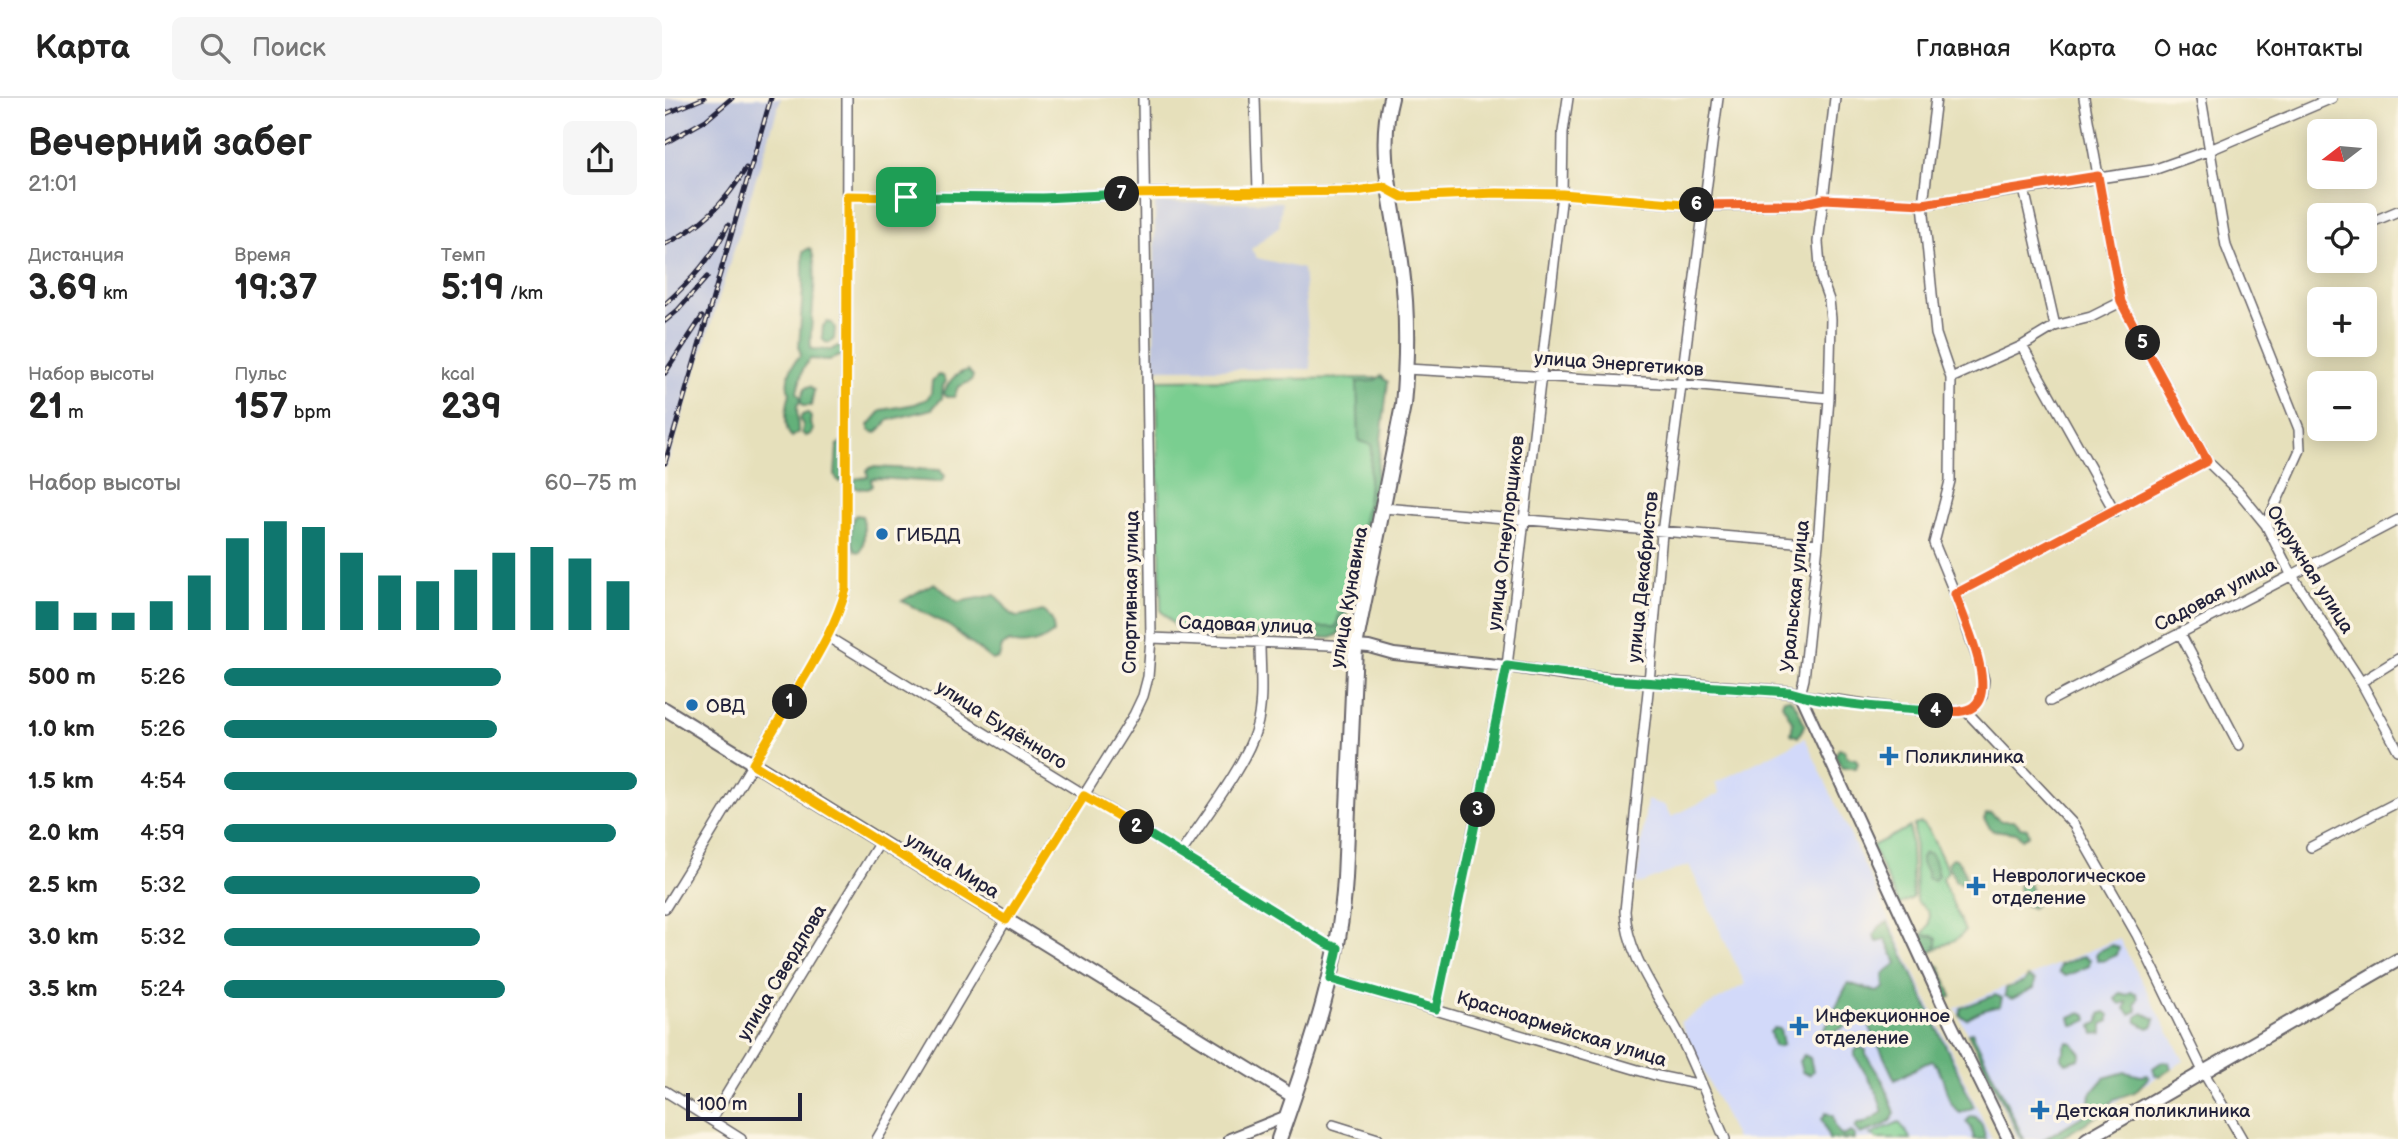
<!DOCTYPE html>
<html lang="ru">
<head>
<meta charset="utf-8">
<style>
  body { margin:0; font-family:"Balsamiq Sans",sans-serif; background:#f6f6f6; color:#222; height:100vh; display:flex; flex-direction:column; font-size:26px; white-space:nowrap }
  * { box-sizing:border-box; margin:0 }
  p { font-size:23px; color:#767676 }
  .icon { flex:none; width:38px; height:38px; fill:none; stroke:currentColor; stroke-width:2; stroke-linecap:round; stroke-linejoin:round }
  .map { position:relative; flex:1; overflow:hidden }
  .sheet { display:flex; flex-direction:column; background:#fff; width:665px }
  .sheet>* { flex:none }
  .needle { width:46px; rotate:254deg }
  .fabs { position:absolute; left:1642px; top:21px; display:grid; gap:14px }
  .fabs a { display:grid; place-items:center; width:70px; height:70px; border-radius:10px; background:#fff; box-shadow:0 4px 18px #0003; font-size:35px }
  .scale { position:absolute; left:21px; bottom:18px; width:116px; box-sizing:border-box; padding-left:7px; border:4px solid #22223b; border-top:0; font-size:19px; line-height:24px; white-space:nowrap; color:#22223b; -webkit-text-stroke:5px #fcf5e5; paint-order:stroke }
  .pin { position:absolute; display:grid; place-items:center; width:60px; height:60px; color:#fff; margin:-30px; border-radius:14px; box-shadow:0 4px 10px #0006 }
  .km { position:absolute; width:35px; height:35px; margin:-18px; border-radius:50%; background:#222; color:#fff; font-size:19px; line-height:35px; text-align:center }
  .round { display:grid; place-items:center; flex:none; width:74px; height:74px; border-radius:10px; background:#f6f6f6 }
  .summary { display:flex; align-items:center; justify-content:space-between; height:119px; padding:0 28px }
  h1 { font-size:38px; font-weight:700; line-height:52px }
  .stats { display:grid; grid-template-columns:repeat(3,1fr); gap:10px; height:119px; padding:7px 28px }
  .stats div { display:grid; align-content:center }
  .stats b { font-size:35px; font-weight:700 }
  .stats small { font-size:19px; font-weight:400 }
  .stats p { font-size:19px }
  .chart { height:196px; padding:14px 28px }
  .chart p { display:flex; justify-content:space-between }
  .chart svg { width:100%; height:126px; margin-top:7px; stroke:#0f766e; stroke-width:6 }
  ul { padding:0 28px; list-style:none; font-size:23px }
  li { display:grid; grid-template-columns:112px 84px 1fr; align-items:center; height:52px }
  li i { height:18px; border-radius:9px; background:#0f766e }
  header { display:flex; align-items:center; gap:42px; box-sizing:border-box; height:98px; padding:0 35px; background:#fff; border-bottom:2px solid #e0e0e0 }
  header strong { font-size:33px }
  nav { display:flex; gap:38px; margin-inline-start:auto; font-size:24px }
  .search { width:490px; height:63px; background:#f6f6f6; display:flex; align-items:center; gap:18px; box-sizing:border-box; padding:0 24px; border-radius:10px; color:#767676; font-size:26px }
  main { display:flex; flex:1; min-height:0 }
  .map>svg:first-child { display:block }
</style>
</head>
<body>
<header>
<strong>Карта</strong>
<div class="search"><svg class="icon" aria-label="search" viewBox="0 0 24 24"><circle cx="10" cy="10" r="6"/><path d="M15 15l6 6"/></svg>Поиск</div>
<nav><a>Главная</a><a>Карта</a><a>О нас</a><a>Контакты</a></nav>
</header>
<main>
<section class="sheet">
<div class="summary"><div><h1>Вечерний забег</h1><p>21:01</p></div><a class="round"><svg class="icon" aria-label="share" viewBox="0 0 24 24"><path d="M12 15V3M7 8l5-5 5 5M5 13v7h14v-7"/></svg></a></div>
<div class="stats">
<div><p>Дистанция</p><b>3.69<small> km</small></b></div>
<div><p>Время</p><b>19:37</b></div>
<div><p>Темп</p><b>5:19<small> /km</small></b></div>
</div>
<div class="stats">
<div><p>Набор высоты</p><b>21<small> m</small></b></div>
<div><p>Пульс</p><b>157<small> bpm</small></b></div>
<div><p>kcal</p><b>239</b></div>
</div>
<div class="chart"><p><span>Набор высоты</span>60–75 m</p>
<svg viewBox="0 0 160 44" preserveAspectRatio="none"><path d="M5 44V34M15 44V38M25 44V38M35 44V34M45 44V25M55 44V12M65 44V6M75 44V8M85 44V17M95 44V25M105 44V27M115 44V23M125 44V17M135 44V15M145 44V19M155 44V27"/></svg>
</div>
<ul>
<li><b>500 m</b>5:26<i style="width:67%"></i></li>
<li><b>1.0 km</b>5:26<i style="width:66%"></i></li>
<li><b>1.5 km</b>4:54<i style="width:100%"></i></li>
<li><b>2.0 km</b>4:59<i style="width:95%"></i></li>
<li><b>2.5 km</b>5:32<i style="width:62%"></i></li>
<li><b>3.0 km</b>5:32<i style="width:62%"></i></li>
<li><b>3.5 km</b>5:24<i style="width:68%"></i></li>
</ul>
</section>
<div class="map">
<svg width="1733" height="1041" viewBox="0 0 1733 1041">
  <rect width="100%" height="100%" fill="#fcf5e5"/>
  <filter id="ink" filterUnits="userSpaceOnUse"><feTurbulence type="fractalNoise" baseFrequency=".0143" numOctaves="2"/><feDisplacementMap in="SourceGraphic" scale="14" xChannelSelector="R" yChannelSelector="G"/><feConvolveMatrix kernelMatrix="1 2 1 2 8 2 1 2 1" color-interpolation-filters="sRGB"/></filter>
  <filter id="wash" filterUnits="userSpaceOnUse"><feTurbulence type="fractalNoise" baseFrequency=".00686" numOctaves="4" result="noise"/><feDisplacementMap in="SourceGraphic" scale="28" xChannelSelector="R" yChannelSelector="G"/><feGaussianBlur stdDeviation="1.57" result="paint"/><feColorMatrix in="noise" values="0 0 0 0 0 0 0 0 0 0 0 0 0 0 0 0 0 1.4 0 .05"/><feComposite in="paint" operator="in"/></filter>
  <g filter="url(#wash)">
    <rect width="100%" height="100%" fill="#e6e0bb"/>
    <path fill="#d2d9f9" d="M1140,640L1327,1041H1071L1015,924L1080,886L1024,767L971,787L982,702L999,707L1006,719L1055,695L1050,685Z
      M1454,840L1519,963L1388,1041H1353L1290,910Z"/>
    <path fill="#bcc3de" d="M0,0H116L0,373Z
      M617,104L614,129L586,151L592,160L638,171L646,271H489L490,105Z"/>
    <path fill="#7ace90" stroke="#4e7866" stroke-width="2" d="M718,280L707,411L677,535L514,532L496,513L492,282Z
      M1256,725L1263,731L1283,773L1277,781L1300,833L1294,840L1260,856L1257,838L1264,826V817L1262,812L1251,803L1249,727Z
      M1245,729L1248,800L1234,807L1207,748Z
      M1234,1024L1246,1041H1212L1205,1037Z"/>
    <path fill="#63b17a" stroke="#426a5a" stroke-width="2" d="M144,150C157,160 143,233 146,251L166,252L173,248L177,251L178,257L164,262L145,261L138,271L132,294L136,301L140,290L145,288L149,292L146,308H138L135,303L132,308L133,335L127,339C117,331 122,306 125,295C118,284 127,265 136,257L134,250L138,189V154Z
      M162,224L167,225L170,230L169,241L165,245L160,244L157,239L158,228Z
      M303,272L308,278L306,283L293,289L289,299H281L279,295C284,282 290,276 303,272Z
      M273,277L278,278L281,283L278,288L277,300L267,311L224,322L211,335L204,332V327L217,312L250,306L262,301L266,295L267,283Z
      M716,278L723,284L709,400L703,434L673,537L666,540L523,537L520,534L527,529H671L702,406L707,347L694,343L692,284L709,283Z
      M142,315L146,319L145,326L148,331L146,336L141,338L137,335L138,327L135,322L137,317Z
      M176,344H178L177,383L174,384L170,378L172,348Z
      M206,369L275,372L280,378L278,383L273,384L211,380L206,381L207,388L203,391L191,390L188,386L190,381L203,379L202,373Z
      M191,417L197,418C200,425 200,448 195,454L190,453C185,444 184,424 191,417Z
      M269,485L293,504L330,497C354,522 340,523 378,513L387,522L389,534C379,543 358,551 345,544L337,548L334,560L327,562L283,527L237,503Z
      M1124,600C1133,606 1135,618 1140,627L1133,639L1126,636L1128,625L1117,606L1119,601Z
      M1174,651L1179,652L1182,659L1191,661L1193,665L1191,670H1177L1170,657Z
      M1326,715L1335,723H1350L1355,729L1362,730L1364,737L1357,741L1352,735L1327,732L1319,721L1321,716Z
      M1260,755L1265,756C1270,763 1271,770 1273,777L1269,783L1262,780V774L1256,764V759Z
      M1287,760C1297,761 1298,772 1301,780L1297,786L1290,783C1289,776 1282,770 1283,764Z
      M1357,782L1364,785L1371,807L1367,810L1360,807L1353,788Z
      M1223,824L1309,1009L1295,1015C1279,1004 1282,978 1268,963L1259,966L1230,982L1202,923L1195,921L1163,937L1159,932L1183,885L1212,894L1219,890L1218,876L1232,865L1220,841L1213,844L1210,842L1209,837L1215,828Z
      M1256,837L1268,838L1272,841V846L1264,857L1258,856L1252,841Z
      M1447,847L1454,850L1452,857L1438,863L1433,862L1431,857L1433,853Z
      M1418,858L1425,861L1424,868L1401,878L1394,875L1395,867Z
      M1268,865L1275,869L1287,898L1280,902L1264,869Z
      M1363,879L1370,882L1369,890L1347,901L1340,898L1341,890L1359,884Z
      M1466,894L1471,895L1473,900L1470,906L1472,913L1465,916L1460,911L1462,904L1455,906L1450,901L1455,895L1462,897Z
      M1330,897L1337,900L1335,908C1325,910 1311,913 1302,921L1295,918L1296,910Z
      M1416,914L1422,917L1423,922L1412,927H1407L1405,919Z
      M1440,914L1444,917V923L1437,926V935L1429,936L1427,928L1434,924L1435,916Z
      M1478,915L1490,921L1488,928L1483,930L1472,924L1471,919Z
      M1109,930L1115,931L1118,946L1114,949L1109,948L1105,934Z
      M1307,934L1359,1041H1356L1303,935Z
      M1403,944L1408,945L1416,956L1414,961L1401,965L1396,959L1399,954V948Z
      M1194,949L1201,952V957L1219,985L1230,1015C1225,1030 1207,1031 1195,1036L1190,1030L1192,1026L1199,1025L1218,1014L1211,993L1190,958V953Z
      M1139,957L1145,960L1148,973L1144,977L1137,974L1134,963Z
      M1498,963L1504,964L1506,971L1495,978L1490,977L1488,970Z
      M1460,974L1476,978L1483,977L1484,979L1470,994L1449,1001L1434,1017L1394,1041H1379L1419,1017L1427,994L1439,980Z
      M1161,1015L1168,1018C1169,1026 1171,1034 1178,1038L1186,1034L1190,1037V1041H1164L1157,1021Z
      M1306,1018L1311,1019L1317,1027L1321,1041H1309L1306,1029L1301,1024Z"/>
  </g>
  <g filter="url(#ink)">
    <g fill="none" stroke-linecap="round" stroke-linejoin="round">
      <g stroke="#676468" stroke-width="12">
        <path id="minor" d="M590,0L593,93
          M1053,0L997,435L984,584L960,813C962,858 994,897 1014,936C1031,971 1045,1006 1060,1041
          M1170,0L1153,144L1156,180L1164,202L1166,221L1164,300L1153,446L1139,581L1135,597L1244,612L1291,613H1301L1309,609L1317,598L1319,582L1315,568L1290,496L1269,445L1285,383L1286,280L1271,236L1258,106L1271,0
          M1419,0L1456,204L1542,363L1574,394L1601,427L1626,476L1696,584L1733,652
          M1536,0L1561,148L1634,331L1635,352L1601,427
          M1359,91L1390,228
          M182,98L378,100L480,95L691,93L719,89L737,99L831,95L897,96L1038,108L1136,106L1159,101L1258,106L1488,72L1545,52L1667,0
          M1709,123L1733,113
          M1357,248L1450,414
          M741,271L1015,286L1164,300
          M1286,280L1357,248L1390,228L1426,219L1456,204
          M719,410L1153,446
          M1290,496L1542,363
          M1515,535L1574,647
          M163,539L662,846L673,851
          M486,540L690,548
          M1696,584L1733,561
          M1385,603L1733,422
          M1301,613L1409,727L1472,837L1539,975L1577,1041
          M1646,749L1733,704
          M516,755C538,721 580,669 591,631C599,604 595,573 595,545
          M0,810C41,744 81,678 120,611C143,572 169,535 181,491L182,0
          M666,881L993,978L1037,987
          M771,911L842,568L897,96L898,34L903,0
          M0,993L76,1041
          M46,1022L215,744
          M668,1027L713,1041
          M212,1041L341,822L469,617L478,598L483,579L486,540L478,0"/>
      </g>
      <g stroke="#676468" stroke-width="14">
        <path id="tertiary" d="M690,548L704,549L729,556L842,568L908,578L1125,594L1135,597L1286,925L1343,1041
          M565,1041L622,1018"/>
      </g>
      <g stroke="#676468" stroke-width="16">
        <path id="secondary" d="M0,611L629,999
          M1422,1041L1733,862"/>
      </g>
      <g stroke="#676468" stroke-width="18">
        <path id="primary" d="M614,1041C644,955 675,871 680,780L690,548L738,307C742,262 743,217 737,172C731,117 711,55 726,0"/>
      </g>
      <use href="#minor" stroke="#fff" stroke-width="9"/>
      <use href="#tertiary" stroke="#fff" stroke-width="10"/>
      <use href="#secondary" stroke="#fff" stroke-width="12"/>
      <use href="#primary" stroke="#fff" stroke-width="14"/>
      <g stroke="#22223b" stroke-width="5">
        <path id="rail" d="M0,16L39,0
          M0,45L41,22L67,0
          M0,146C35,130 62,103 81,70
          M0,206C26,183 48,159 63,127
          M0,223L13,212L42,179
          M0,275L37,219
          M0,365L106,0"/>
      </g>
      <use href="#rail" stroke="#fcf5e5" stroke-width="2.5" stroke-dasharray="8" stroke-linecap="butt"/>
    </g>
  </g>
  <g fill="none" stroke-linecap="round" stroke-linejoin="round" filter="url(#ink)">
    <g stroke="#fff" stroke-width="14">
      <path id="split-1" d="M125,604C146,567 170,532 181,491L182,98L241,99"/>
    </g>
    <g stroke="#fff" stroke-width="14">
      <path id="split-2" d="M125,604L88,666L341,822L419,698L472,729"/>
    </g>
    <g stroke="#fff" stroke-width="14">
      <path id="split-3" d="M472,729L662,846L673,850L666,881L771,911L813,712"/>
    </g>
    <g stroke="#fff" stroke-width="14">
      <path id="split-4" d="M813,712L842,568L947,582L1125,594C1164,606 1229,611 1271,613"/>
    </g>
    <g stroke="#fff" stroke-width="14">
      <path id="split-5" d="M1271,613C1282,613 1298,616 1308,609C1333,592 1298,519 1290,496L1542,363L1478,245"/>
    </g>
    <g stroke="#fff" stroke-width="14">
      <path id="split-6" d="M1032,107L1136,106L1159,101L1258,106L1433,78L1456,204L1478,245"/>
    </g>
    <g stroke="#fff" stroke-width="14">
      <path id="split-7" d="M457,96L691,93L719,89L737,99L831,95L897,96L1032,107"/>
    </g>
    <g stroke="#fff" stroke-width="14">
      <path id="split-8" d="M241,99L378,100L457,96"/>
    </g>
    <use href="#split-1" stroke="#f5b400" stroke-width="9"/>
    <use href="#split-2" stroke="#f5b400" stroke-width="9"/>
    <use href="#split-3" stroke="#22a559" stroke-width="9"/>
    <use href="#split-4" stroke="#22a559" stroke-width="9"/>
    <use href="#split-5" stroke="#f0652b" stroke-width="9"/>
    <use href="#split-6" stroke="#f0652b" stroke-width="9"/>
    <use href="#split-7" stroke="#f5b400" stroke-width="9"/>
    <use href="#split-8" stroke="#22a559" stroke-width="9"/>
  </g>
  <g fill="#1f6fb2" stroke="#fcf5e5" stroke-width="2.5">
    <circle cx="217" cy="436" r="7"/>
    <circle cx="27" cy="607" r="7"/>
    <path d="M1220.5 647.5h7v7h7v7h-7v7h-7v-7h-7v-7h7z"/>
    <path d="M1307.5 777.5h7v7h7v7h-7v7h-7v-7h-7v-7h7z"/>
    <path d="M1130.5 917.5h7v7h7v7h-7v7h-7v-7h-7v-7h7z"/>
    <path d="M1371.5 1001.5h7v7h7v7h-7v7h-7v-7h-7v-7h7z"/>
  </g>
  <g text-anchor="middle" stroke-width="7" stroke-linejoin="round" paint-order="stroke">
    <g font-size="19" fill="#22223b" stroke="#fcf5e5">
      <text transform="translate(954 265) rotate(4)" y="7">улица Энергетиков</text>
      <text transform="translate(840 435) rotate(-83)" y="7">улица Огнеупорщиков</text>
      <text transform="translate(1646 471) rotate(58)" y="7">Окружная улица</text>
      <text transform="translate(977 479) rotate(-84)" y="7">улица Декабристов</text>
      <text transform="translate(465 494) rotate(-89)" y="7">Спортивная улица</text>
      <text transform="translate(1550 496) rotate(-28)" y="7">Садовая улица</text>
      <text transform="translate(1129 498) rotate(-84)" y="7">Уральская улица</text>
      <text transform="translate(683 499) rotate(-80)" y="7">улица Кунавина</text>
      <text transform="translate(581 526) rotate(2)" y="7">Садовая улица</text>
      <text transform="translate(337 626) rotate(32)" y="7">улица Будённого</text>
      <text transform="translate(288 767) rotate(32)" y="7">улица Мира</text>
      <text transform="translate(116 874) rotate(-59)" y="7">улица Свердлова</text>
      <text transform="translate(897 930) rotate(17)" y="7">Красноармейская улица</text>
    </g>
    <g font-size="19" fill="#22223b" stroke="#fcf5e5" text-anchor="start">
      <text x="231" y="443">ГИБДД</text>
      <text x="41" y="614">ОВД</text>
      <text x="1240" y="665">Поликлиника</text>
      <text x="1327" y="784">Неврологическое<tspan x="1327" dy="22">отделение</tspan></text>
      <text x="1150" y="924">Инфекционное<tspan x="1150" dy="22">отделение</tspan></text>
      <text x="1391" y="1019">Детская поликлиника</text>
    </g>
  </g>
</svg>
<div class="fabs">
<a><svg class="needle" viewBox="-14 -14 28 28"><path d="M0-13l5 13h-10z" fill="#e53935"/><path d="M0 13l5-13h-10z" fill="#767676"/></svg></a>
<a><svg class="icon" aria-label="locate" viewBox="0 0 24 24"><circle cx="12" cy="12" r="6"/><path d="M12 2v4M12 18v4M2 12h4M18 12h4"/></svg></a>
<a>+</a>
<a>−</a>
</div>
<div class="scale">100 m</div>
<div class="pin" style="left:241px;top:99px;background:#1e9e55"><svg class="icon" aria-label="arrive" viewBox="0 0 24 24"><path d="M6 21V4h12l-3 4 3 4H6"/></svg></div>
<b class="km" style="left:125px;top:604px">1</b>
<b class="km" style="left:472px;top:729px">2</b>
<b class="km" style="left:813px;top:712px">3</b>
<b class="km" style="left:1271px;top:613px">4</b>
<b class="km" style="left:1478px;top:245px">5</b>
<b class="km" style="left:1032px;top:107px">6</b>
<b class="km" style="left:457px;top:96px">7</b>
</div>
</main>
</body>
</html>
